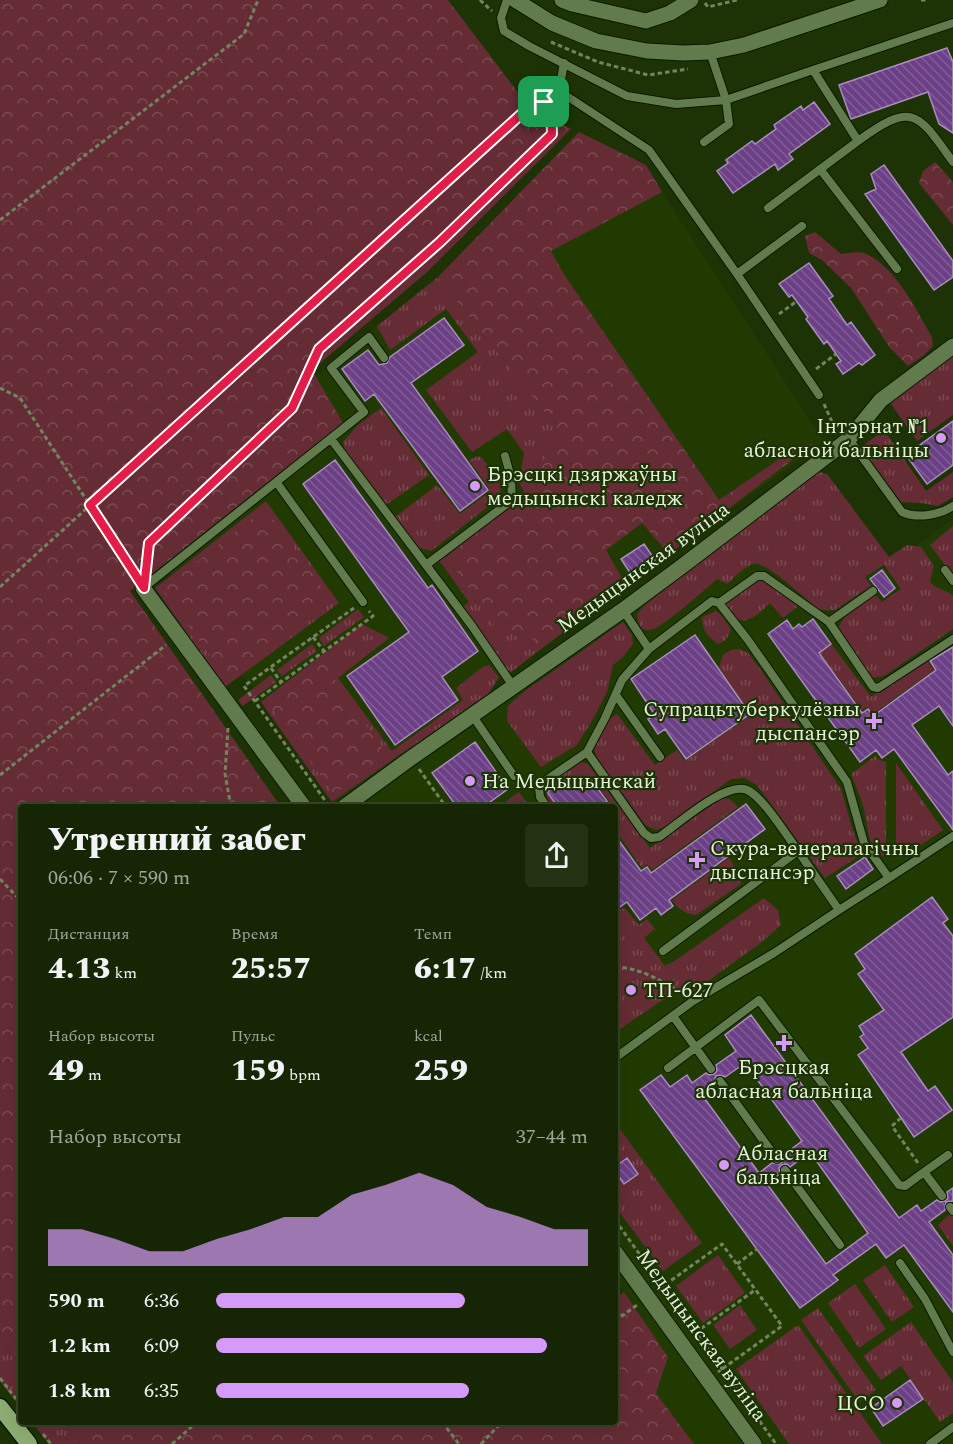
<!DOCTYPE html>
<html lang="ru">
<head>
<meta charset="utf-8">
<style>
  body { margin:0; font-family:Spectral,serif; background:#233213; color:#f1f3f6; height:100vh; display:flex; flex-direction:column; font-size:22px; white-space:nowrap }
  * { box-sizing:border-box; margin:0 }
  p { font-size:20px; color:#9ea59a }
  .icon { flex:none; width:33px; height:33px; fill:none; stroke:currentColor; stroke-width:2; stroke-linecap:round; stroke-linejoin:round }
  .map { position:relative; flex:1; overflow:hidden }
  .side { position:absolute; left:18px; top:804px; width:600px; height:621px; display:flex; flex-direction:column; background:#162604; border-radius:6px; box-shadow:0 6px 24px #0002,0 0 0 2px #354326 }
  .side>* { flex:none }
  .pin { position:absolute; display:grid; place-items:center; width:51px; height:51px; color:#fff; margin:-26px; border-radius:12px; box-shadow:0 3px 9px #0006 }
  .round { display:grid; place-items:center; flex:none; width:63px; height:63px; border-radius:6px; background:#233213 }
  .head { display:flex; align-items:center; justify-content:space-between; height:102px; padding:0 30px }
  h1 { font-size:33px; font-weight:800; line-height:45px }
  .metrics { display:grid; grid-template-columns:repeat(3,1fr); gap:9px; height:102px; padding:6px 30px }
  .metrics div { display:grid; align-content:center }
  .metrics b { font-size:30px; font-weight:800 }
  .metrics small { font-size:16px; font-weight:400 }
  .metrics p { font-size:16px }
  .chart { height:168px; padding:12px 30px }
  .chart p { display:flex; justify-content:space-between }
  .chart svg { width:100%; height:108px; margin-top:6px; fill:#d69bfa; opacity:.7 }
  ul { padding:0 30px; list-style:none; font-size:20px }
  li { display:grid; grid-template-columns:96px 72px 1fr; align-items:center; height:45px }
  li i { height:15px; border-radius:8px; background:#d69bfa }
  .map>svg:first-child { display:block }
</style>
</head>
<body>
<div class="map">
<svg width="953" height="1444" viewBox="0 0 953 1444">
  <defs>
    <pattern id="grass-tufts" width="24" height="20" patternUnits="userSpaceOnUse" patternTransform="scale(1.5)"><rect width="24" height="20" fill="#652c35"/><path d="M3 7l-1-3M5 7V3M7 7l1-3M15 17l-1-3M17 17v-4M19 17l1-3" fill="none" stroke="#7b4b52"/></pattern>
    <pattern id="forest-crowns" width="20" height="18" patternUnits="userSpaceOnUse" patternTransform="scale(1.5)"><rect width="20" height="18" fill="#652c35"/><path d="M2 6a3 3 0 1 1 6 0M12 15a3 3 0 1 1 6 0" fill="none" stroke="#7b4b52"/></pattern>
    <pattern id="building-back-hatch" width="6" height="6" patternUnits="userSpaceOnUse" patternTransform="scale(1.5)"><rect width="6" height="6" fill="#6c4086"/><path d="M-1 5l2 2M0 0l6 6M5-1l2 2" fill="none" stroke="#815c96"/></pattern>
  </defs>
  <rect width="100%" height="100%" fill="#1e3305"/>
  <path fill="#213a02" d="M569,171L662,192L824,442L626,585L335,804L170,573L135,530L377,326Z
    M813,476L884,569L953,519V1444H694L656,1393L668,1357L615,1280V807H358L627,617Z"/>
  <path fill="url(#grass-tufts)" d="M438,277L562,433L524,491L519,483L524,453L507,429L472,452L426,390L478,352L446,309L390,350L377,326Z
    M953,356V415L917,441L889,401Z
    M381,408L429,475L386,505L345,452L343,442L358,425Z
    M884,430L926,491L953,472V497L938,506L921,503L899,502L860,448Z
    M478,456L482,458C491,470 505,482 499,498L431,551L417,547L395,517L437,485L460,514L489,492V488L469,460Z
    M816,471L827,474L889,557L907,545L921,547L934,566L930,582C936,589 945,589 953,596V629L884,676L871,678L838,628L844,618L875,594L882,602L901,589L884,565L865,577L871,586L835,610H820C807,601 767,561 754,564C745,566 735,577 727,584L717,579C706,589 661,629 650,630C639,631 638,622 637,614L645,605Z
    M266,501L339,603L225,687L155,588Z
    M953,526V576L930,545Z
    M447,556L497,629L530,634L541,649L506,676L463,607L469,602L438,559Z
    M760,578L798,606L783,618L770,603L757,615L744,621L735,618L726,606L727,596Z
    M358,609L364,617L324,646L319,638Z
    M716,611L723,617L731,630L726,640L718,644C708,637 702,630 702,617Z
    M623,622L632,635L633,644L623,657L613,665L607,692L593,719L577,745L541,767L507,721L508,706L525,691Z
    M362,624L389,638L338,678L392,751L463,700L456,688L483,667L489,665L499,677L489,693L332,802L261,702Z
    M953,640V644L928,662L934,670L873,714L867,707L862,710L820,653L832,645L871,697Z
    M312,644L317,651L282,676L277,670Z
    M740,649L748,653L763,673L841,789L853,831L862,854L825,878L757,785L744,778L731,779L668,826L656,830L645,825L597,758L593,746L601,724L617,714L655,765L677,750L685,761L751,715L719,667L723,655L731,650Z
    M271,675L276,682L243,706L238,700Z
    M875,756L879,760L886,762V857C867,853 868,824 864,809C861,797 855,785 851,774Z
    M582,762L588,764L650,848L722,798L730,799L738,807L652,870L647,864L642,868L615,830V807H602L609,801L590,776L580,783L577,779L571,784L566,778L547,792L558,807H551C548,801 545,795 548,788C550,780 574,764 582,762Z
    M896,763L943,830L902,858L896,857Z
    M519,792L530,807H498Z
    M729,858L740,875L741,884L696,915C685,914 678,909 672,900Z
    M764,898L778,910L781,925L762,942L694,991L675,992L615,1032V911L625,908L639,925L647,919L655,929L644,938L665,966L676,960Z
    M615,1122L702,1243L663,1271L615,1206Z
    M951,1213L953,1216V1246L938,1225Z
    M718,1255L745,1293L703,1323L676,1286Z
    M885,1265L914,1307L892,1322L863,1280Z
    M855,1284L886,1329L859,1348L828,1303Z
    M740,1305L757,1330L730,1349L713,1325Z
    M818,1308L876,1390L859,1402L801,1320Z
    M911,1322L953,1382V1413L940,1422L901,1366L881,1380L863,1356Z
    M798,1325L882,1444H789L736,1369Z
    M0,1341L21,1368V1408L0,1381Z
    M32,1422H63L80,1444H49Z"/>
  <path fill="url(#forest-crowns)" d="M0,0H448L529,107L571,129L427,272L312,370L343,423L130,591L281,807H21V1368L0,1341Z
    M579,132L646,165L662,192L551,251L565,276L719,500L800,445L813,444L669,554L642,523L606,550L626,585L541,649L529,634L497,630L447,556L524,491L561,433L438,277Z
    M935,162L953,182V225L919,183L923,171Z
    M815,232L841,254C848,253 858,251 864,253C894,264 917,311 932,337L933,346L923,356L908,366L890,348L851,288L822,260L809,253L805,236Z
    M265,508L332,601L226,679L163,589Z
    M332,655L338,669L333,677L385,752L375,766L334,794L267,702Z
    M624,1292L668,1357L656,1393L694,1444H80L63,1422H615V1299Z"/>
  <path fill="url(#building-back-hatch)" stroke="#aa8dbd" stroke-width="1.5" fill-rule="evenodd" d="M947,48L953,62V133L939,124L928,92L851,119L839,85Z
    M814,102L830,124L789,154L793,159L778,170L775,164L733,193L717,171L728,163L726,160L752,141L755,144L776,129L774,125L801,106L803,110Z
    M884,165L953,261V277L934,290L865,194L876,189L871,174Z
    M809,263L833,296L829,299L847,325L851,322L875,355L862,365L859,363L843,374L836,364L841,361L827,341L824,344L806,319L808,317L792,295L789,297L779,284Z
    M444,318L464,345L411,383L488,490L460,511L374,394L365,401L342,369L368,350L379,365L387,363L390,357Z
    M953,421V465L927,484L906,455Z
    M335,460L428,588L432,585L478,651L442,677L458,700L395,745L347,676L409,632L303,484Z
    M644,544L655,560L632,576L621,559Z
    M882,570L895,588L884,597L870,579Z
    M813,619L831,644L819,653L862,713L868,709L873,716L936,670L930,661L953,647V726L939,706L912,725L948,775L953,771V830L894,749L882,758L876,750L860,762L768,634L787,620L793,629L799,624L802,627Z
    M695,635L750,714L686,759L665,729L658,734L648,719L655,715L631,679Z
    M475,742L508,789L483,807H457L432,773Z
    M590,778L607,801L599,807H558L547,792L565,780L570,787L577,782L580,785Z
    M746,804L765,829L669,900L673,906L661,915L656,908L640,920L627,902L620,907L615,900V835L641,871L647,867L651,873Z
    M865,857L873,869L846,889L837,876Z
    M932,897L948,919L943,923L953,936V1017L901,1052L928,1091L935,1086L952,1110L914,1137L858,1055L868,1048L860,1037L864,1034L859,1026L884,1010L858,974L865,969L855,954Z
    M751,1015L899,1218L917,1205L921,1211L937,1200L940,1202L945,1201L948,1198L947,1192L953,1188V1201L946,1202L945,1210L929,1222L953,1255V1312L904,1245L886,1258L876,1244L833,1275L838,1280L800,1308L640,1090L661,1075L670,1087L687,1075L692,1083L706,1073L709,1075L714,1074L717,1071L716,1065L736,1051L725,1035ZM745,1063L802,1141L782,1156L783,1161L780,1164L772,1163L759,1173L702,1095L715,1085L714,1081L716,1076L720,1075L725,1077ZM810,1152L868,1233L826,1264L767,1184L780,1174L779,1168L782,1165L787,1164L790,1167Z
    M627,1158L638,1174L624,1184L615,1171V1167Z
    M910,1380L923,1399L883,1426L871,1408Z"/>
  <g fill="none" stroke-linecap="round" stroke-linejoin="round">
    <g stroke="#0a1900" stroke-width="10">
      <path id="service" d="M507,0L501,18L504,31L529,46L627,96L676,104L726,100L729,124L704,142
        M710,52L726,100L813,70
        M564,63L559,91L649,150L737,274L819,395
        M858,141C913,101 917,112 953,162
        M820,169L897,269
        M768,208L858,141L813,70L953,23
        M737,274L802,226
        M331,439L472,626L513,686
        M849,439L902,512C918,519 939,515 953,506
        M277,483L363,602
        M426,565L512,500L511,478L505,456
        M945,570L953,581
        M143,588L364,412L331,368L369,337L384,358
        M719,603L757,576H764L829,622L873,687L878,688L953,639
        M623,610L649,649L622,680L605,718L587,752L644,833L651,838L659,837C677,825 725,781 747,790C763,797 787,836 798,851
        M829,622L873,591
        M649,649L712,601L719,603L748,640L847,782L864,843L889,878L953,836
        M616,695L660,757
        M472,715L514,776
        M547,807L540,797L539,787L542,783L587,752
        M839,910L889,878
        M673,1016L711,1069
        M615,1058L693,1001L774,953L839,910L798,851L663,951
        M668,1068L759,1000L899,1185L905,1186L924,1172L942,1196
        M720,1081L777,1159
        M785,1170L840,1245
        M924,1172L948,1155
        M950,1207L953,1211
        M900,1263L925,1299L953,1352
        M930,1444L953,1427"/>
    </g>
    <g stroke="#0a1900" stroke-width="17">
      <path id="minor" d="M515,0L552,23L596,41L647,51L683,53L710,52L744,45L880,0
        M562,0L572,4L646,21L670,13L691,0
        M143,588L304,807
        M344,807L411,758L623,610L681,567L849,439L881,400L953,346
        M615,1252L754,1444"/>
    </g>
    <g stroke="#0a1900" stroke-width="19">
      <path id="trunk" d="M0,1407L29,1444"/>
    </g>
    <path stroke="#728560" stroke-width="3" stroke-dasharray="4.5 3" stroke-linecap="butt" d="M480,0L492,11
      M921,0H926
      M705,3L708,7L737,0
      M551,42L598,62L648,75L688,69
      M0,220L244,34L258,0
      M779,314L797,301
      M816,369L836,354
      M0,388L20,398L136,576
      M824,404L836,431
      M145,571L149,543L292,408L319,349L440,242L552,134L551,100
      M0,587L529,107L551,99
      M313,637L324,651
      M271,668L281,682
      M255,701L373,616L369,611
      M228,728L225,774L231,807
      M419,769L446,807
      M0,775L166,645
      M329,806L244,686L354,608
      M0,879L21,901
      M615,967C642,968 662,981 684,995
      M901,1118L892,1126L918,1163
      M615,1220L776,1444
      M737,1264L757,1249
      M659,1289L722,1244L782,1326L718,1372
      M615,1321L637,1305
      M695,1333L755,1290
      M0,1378L16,1399
      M442,1422L459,1444
      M43,1434L51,1444
      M172,1444L197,1422
      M481,1444L502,1422"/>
    <use href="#service" stroke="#617b4c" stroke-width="8"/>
    <use href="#minor" stroke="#617b4c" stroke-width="15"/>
    <use href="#trunk" stroke="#8dae73" stroke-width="16"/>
  </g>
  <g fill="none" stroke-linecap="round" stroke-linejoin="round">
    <g stroke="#fff" stroke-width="12">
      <path id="route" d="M551,99L552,134L440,242L319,349L292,408L149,543L144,588L90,505L529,107Z"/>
    </g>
    <use href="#route" stroke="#e11d48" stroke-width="8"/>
  </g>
  <g fill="#d69bfa" stroke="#1e3305" stroke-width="2">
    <circle cx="941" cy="438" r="6"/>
    <circle cx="475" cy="486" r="6"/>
    <path d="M871 712h6v6h6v6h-6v6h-6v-6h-6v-6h6z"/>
    <circle cx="470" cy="781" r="6"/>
    <path d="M694 851h6v6h6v6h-6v6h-6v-6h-6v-6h6z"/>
    <circle cx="631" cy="990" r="6"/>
    <path d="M781 1034h6v6h6v6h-6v6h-6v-6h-6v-6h6z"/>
    <circle cx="724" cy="1165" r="6"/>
    <circle cx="897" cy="1403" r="6"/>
  </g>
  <g text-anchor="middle" stroke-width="4.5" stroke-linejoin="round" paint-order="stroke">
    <g font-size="21" fill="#e2f1d7" stroke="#1e3305" text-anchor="start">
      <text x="929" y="433" text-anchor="end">Інтэрнат №1<tspan x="929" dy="24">абласной бальніцы</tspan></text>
      <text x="487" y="481">Брэсцкі дзяржаўны<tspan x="487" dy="24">медыцынскі каледж</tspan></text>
      <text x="860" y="716" text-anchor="end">Супрацьтуберкулёзны<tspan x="860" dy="24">дыспансэр</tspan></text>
      <text x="482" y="788">На Медыцынскай</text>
      <text x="710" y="855">Скура-венералагічны<tspan x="710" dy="24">дыспансэр</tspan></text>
      <text x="643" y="997">ТП-627</text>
      <text x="784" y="1074" text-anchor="middle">Брэсцкая<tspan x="784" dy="24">абласная бальніца</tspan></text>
      <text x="736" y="1160">Абласная<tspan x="736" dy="24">бальніца</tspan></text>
      <text x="885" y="1410" text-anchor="end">ЦСО</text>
    </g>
    <g font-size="21" fill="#e2f1d7" stroke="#1e3305">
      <text transform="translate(643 567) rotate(-36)" y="7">Медыцынская вуліца</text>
      <text transform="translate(702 1335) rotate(54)" y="7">Медыцынская вуліца</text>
    </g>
  </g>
</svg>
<div class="pin" style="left:544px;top:102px;background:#1e9e55"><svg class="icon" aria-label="arrive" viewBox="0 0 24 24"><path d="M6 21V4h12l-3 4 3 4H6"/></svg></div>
<section class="side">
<div class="head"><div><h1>Утренний забег</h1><p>06:06 · 7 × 590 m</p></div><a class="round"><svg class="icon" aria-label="share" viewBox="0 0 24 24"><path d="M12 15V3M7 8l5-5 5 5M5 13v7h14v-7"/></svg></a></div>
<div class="metrics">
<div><p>Дистанция</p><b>4.13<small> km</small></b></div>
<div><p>Время</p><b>25:57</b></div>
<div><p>Темп</p><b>6:17<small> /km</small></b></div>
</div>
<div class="metrics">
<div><p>Набор высоты</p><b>49<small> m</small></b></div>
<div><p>Пульс</p><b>159<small> bpm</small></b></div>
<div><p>kcal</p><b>259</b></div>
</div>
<div class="chart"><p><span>Набор высоты</span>37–44 m</p>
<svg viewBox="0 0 160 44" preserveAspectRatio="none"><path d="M0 44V29L10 29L20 33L30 38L40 38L50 33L60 29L70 24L80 24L90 15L100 11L110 6L120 11L130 20L140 24L150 29L160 29V44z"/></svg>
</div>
<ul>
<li><b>590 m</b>6:36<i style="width:67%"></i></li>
<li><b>1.2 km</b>6:09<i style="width:89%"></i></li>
<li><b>1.8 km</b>6:35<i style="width:68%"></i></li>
</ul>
</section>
</div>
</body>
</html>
